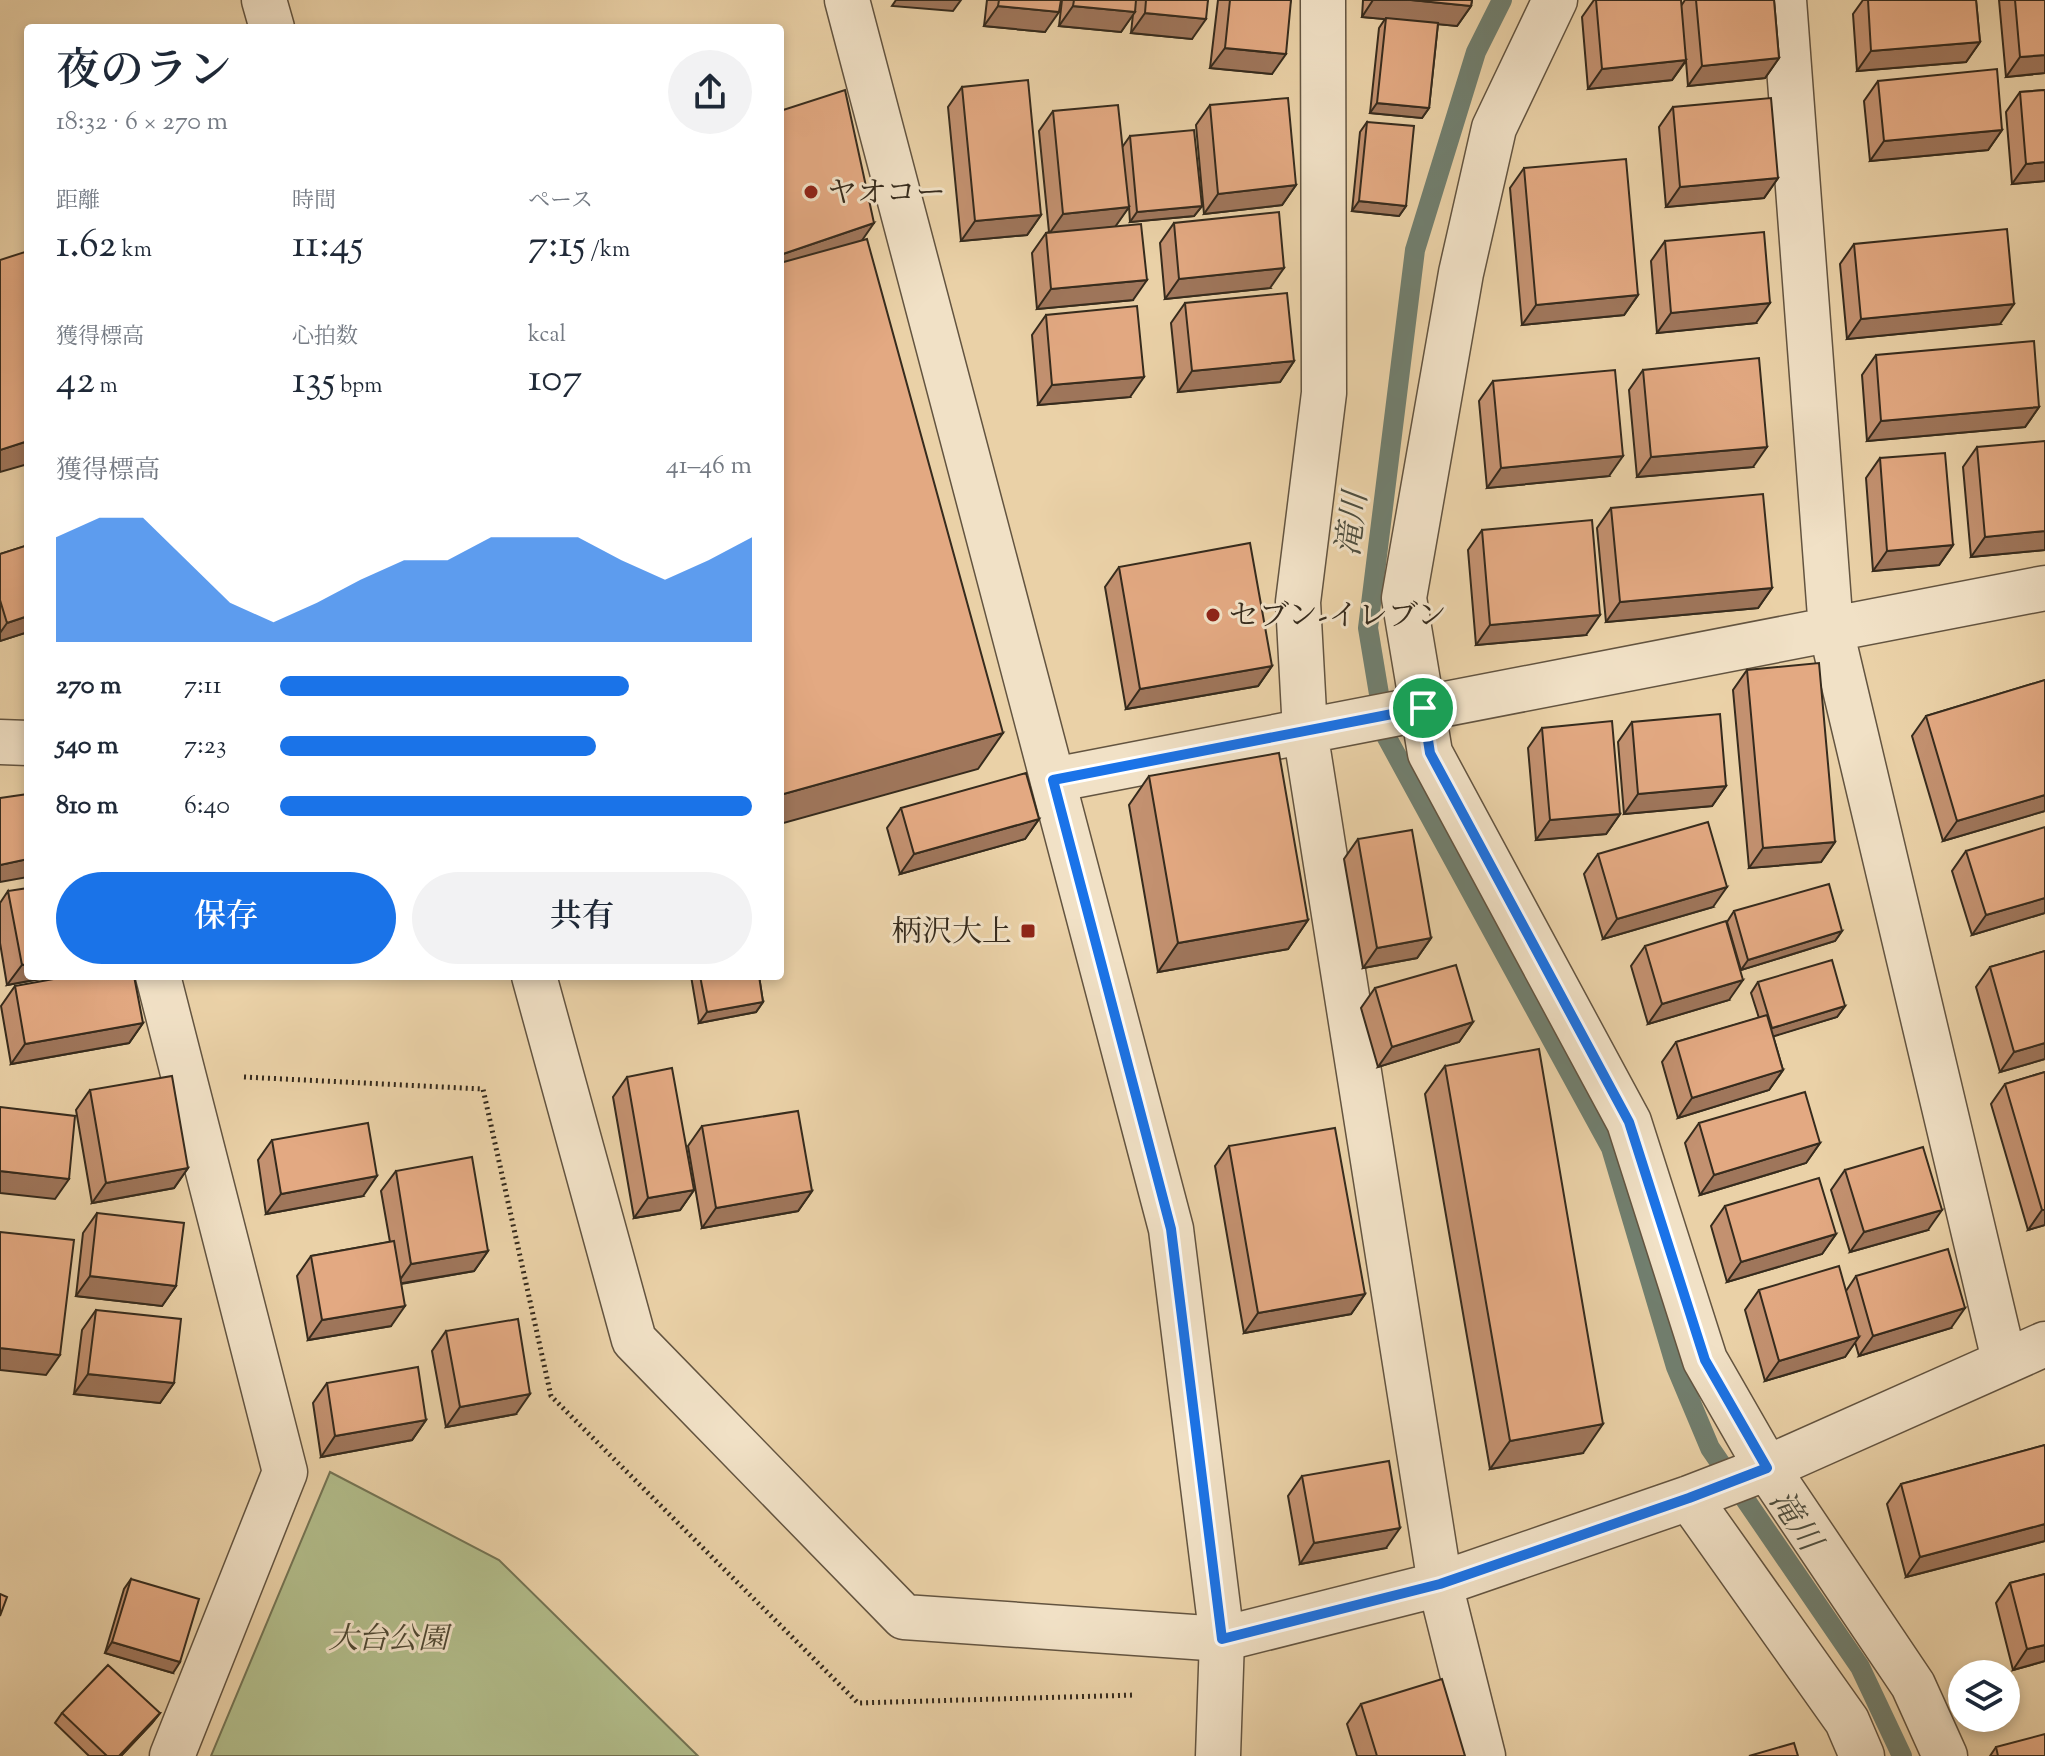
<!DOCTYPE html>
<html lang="ja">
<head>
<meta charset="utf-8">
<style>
  body { margin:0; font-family:"Sorts Mill Goudy","Noto Serif JP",serif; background:#f2f2f3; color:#1f2937; height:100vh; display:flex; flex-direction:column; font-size:30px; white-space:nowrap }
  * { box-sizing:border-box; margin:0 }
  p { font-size:26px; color:#747a83 }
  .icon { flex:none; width:44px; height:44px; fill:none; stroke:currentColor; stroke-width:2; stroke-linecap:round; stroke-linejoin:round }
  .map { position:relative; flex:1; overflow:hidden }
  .panel { position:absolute; left:24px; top:24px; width:760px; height:956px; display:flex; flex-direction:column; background:#fff; border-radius:8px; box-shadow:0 4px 12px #0003 }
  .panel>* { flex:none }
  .buttons { position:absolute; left:1948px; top:1660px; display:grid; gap:16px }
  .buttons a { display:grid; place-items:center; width:72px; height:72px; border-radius:50%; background:#fff; box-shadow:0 4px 12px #0003; font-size:40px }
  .pin { position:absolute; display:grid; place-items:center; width:68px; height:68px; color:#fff; margin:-34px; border:4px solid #fff; border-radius:50%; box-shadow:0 2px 8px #0007 }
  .round { display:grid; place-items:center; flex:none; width:84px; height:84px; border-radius:42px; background:#f2f2f3 }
  .headline { display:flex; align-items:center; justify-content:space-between; height:136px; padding:0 32px }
  h1 { font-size:44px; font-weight:600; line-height:60px }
  .stats { display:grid; grid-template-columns:repeat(3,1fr); gap:12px; height:136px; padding:8px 32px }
  .stats div { display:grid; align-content:center }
  .stats b { font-size:40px; font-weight:600 }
  .stats small { font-size:22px; font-weight:400 }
  .stats p { font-size:22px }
  .chart { height:224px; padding:16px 32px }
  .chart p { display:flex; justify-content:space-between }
  .chart svg { width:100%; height:144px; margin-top:8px; fill:#1a73e8; opacity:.7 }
  .button { display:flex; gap:16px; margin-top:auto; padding:16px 32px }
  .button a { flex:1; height:92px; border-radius:48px; background:#1a73e8; color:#fff; font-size:32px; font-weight:600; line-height:92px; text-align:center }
  .button a+a { background:#f2f2f3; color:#1f2937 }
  ul { padding:0 32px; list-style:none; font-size:26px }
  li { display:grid; grid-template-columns:128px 96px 1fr; align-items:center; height:60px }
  li i { height:20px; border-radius:10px; background:#1a73e8 }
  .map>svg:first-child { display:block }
</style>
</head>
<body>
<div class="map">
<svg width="2045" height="1756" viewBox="0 0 2045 1756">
  <rect width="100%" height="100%" fill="#ead1a7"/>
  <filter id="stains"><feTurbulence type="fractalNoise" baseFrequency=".0025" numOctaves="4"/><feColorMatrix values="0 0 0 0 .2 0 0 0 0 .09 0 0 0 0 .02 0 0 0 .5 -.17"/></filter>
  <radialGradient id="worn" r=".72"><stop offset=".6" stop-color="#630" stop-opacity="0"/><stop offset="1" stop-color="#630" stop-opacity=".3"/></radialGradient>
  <path fill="#b2bd8b" stroke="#747454" stroke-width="2" d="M330,1472L499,1560L698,1756H211Z"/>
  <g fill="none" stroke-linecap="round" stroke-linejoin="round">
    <path stroke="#717f6f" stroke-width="20" d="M1502,0L1476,52L1415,250L1368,628L1386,736L1611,1148L1676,1367L1710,1448L1860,1667L1902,1756"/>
    <g stroke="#635440" stroke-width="47">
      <path id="minor" d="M264,0L272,28
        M1323,0L1324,393L1298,602L1305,731L1440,1584L1483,1756
        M1555,0L1494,128L1461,273L1404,598L1430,753L1629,1122L1705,1360L1767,1468L1913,1685L1945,1756
        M1784,0L1831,630L2004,1360
        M0,742L28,743
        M1053,780L2045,588
        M158,976L285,1472L172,1756
        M534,976L634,1340L904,1617L1222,1639L1440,1584L1689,1498L1767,1468L2045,1344
        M1689,1498L1847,1721L1862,1756"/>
    </g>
    <g stroke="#635440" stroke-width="47">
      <path id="tertiary" d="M847,0L1171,1229L1222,1639L1218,1756"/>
    </g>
    <path stroke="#362b1d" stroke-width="5" stroke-dasharray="2 4" stroke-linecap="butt" d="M244,1077L483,1089L551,1396L858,1703L1136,1695"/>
    <use href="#minor" stroke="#f1e1c6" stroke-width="44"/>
    <use href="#tertiary" stroke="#f1e1c6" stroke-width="44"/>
  </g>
  <path fill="#c39170" stroke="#362b1d" stroke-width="2" d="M987,0H1061L1045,32L984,26Z
    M1062,0H1208L1192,39L1131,33L1133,14L1121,32L1059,26Z
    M1218,0H1291L1272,74L1210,68Z
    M1363,0H1472L1471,6L1457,26L1438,24L1429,108L1422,118L1370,113L1379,28L1385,19L1362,17Z
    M1594,0H1681V6L1685,0H1774L1779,58L1765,78L1688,86L1686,61L1672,80L1588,89L1582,17Z
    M1863,0H1976L1980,42L1966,62L1857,71L1853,14Z
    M1999,0H2045V73L2006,77Z
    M1878,81L2002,130L1988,150L1870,161L1864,101Z
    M962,87L1041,215L1027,235L961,241L948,107Z
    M2045,90V181L2012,184L2006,112L2020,92Z
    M1210,105L1296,185L1282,205L1204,214L1196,125Z
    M1673,107L1778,178L1764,198L1666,207L1659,127Z
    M1053,111L1123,146L1130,136L1202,206L1194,216L1130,222L1129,207L1115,226L1133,300L1037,309L1032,253L1046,233L1049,232L1039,131Z
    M1367,122L1406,206L1399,216L1352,211L1360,132Z
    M1524,168L1638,295L1624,315L1522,325L1510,188Z
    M1174,223L1270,288L1165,299L1160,243Z
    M1665,241L1756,323L1657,333L1651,261Z
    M1854,244L2000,324L1847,339L1840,264Z
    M1185,303L1294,361L1280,382L1178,392L1171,323Z
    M1046,315L1130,397L1038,405L1032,335Z
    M1876,355L2039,407L2025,427L1867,441L1862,375Z
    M1643,370L1753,467L1637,477L1629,390Z
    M1493,381L1609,476L1487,488L1479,401Z
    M1977,447L2045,550L1971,557L1963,467Z
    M1880,458L1953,545L1939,565L1873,571L1866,478Z
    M1611,508L1772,588L1758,608L1606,622L1597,528Z
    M1482,530L1586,635L1476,645L1468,550Z
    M28,545V632L0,641V554Z
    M1119,567L1272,666L1258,686L1126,709L1105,587Z
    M1747,670L1835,842L1821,862L1749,868L1733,690Z
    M2045,680V811L1943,841L1912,736L1926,716Z
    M1632,722L1726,786L1712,806L1624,814L1618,742Z
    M1542,728L1620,814L1606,834L1536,840L1528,748Z
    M1149,776L1308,920L1288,949L1158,972L1129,805Z
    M901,808L1039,819L1025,839L900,874L887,828Z
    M1358,839L1431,938L1417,958L1363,968L1344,859Z
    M1966,851L2045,913L1972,935L1952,871Z
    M1598,854L1713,907L1603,939L1584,874Z
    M8,891L28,976H56L7,985L0,943V903Z
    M1734,911L1842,931L1835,941L1741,970L1727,922Z
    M1645,946L1729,1000L1648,1024L1631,966Z
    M2045,951V1059L2000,1072L1976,987L1990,967Z
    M691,976H759L763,1002L756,1012L699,1023Z
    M1758,982L1845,1006L1837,1017L1773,1036L1783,1070L1769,1090L1678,1118L1662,1062L1676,1042L1759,1018L1751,993Z
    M15,986L143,1023L129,1043L11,1064L1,1006Z
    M1375,988L1473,1022L1459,1042L1378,1067L1361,1008Z
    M1445,1066L1583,1453L1490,1469L1425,1094Z
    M2045,1072V1225L2028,1230L1991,1104L2005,1084Z
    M627,1077L694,1190L680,1210L634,1218L613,1097Z
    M90,1090L188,1168L174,1188L92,1203L76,1110Z
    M1699,1123L1820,1143L1806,1163L1700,1195L1685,1143Z
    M702,1126L812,1191L798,1211L702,1228L688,1146Z
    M272,1140L363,1196L266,1214L258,1160Z
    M1229,1146L1365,1294L1351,1314L1244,1333L1215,1166Z
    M1845,1170L1928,1230L1850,1252L1831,1190Z
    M396,1171L488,1251L474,1271L401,1284L391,1326L308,1340L297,1276L311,1256L390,1242L381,1191Z
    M1725,1206L1836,1234L1822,1254L1727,1282L1711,1226Z
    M97,1213L176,1286L162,1306L76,1296L83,1233Z
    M1856,1276L1951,1328L1859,1356L1855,1342L1845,1357L1765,1381L1745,1310L1759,1290L1846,1291Z
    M96,1310L174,1383L160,1403L74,1394L82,1330Z
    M446,1331L516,1414L446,1427L432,1351Z
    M327,1383L426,1420L412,1440L321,1457L313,1403Z
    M2045,1445V1541L1906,1577L1887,1504L1901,1484Z
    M1302,1476L1386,1548L1300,1564L1288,1496Z
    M2045,1574V1661L2013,1670L1996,1603L2010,1583Z
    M131,1579L173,1673L105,1653L124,1589Z
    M1361,1704L1465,1756H1357L1347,1724Z
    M62,1713H160L152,1723L121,1756H89L55,1723Z
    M1996,1747L2045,1756H1990Z"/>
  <path fill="#9f765b" stroke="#362b1d" stroke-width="2" d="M896,0H961L953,11L892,6Z
    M1373,0H1411L1471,6L1457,26L1362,17Z
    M998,6L1059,12L1045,32L984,26Z
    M1073,6L1135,12L1121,32L1059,26Z
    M1145,13L1206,19L1192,39L1131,33Z
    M1980,42L1966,62L1857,71L1871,51Z
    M1225,48L1286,54L1272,74L1210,68Z
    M2045,55V73L2006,77L2020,57Z
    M1779,58L1765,78L1688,86L1702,66Z
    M1686,60L1672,80L1588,89L1602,69Z
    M1377,103L1429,108L1422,118L1370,113Z
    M2002,130L1988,150L1870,161L1884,141Z
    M2045,162V181L2012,184L2026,164Z
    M1778,178L1764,198L1666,207L1680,187Z
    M1296,185L1282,205L1204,214L1218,194Z
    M1359,201L1406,206L1399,216L1352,211Z
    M1202,206L1194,216L1130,222L1137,212Z
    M1129,207L1115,227L1049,234L1063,214Z
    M1041,215L1027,235L961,241L975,221Z
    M874,223L854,252L780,277V255Z
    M1284,268L1270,288L1165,299L1179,279Z
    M1147,280L1133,300L1037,309L1051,289Z
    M1638,295L1624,315L1522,325L1536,305Z
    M1770,303L1756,323L1657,333L1671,313Z
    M2014,304L2000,324L1847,339L1861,319Z
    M1294,361L1280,382L1178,392L1192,371Z
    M1144,377L1130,397L1038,405L1052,385Z
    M2039,407L2025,427L1867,441L1881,421Z
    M28,441V464L0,472V450Z
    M1767,447L1753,467L1637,477L1651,457Z
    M1623,456L1609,476L1487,488L1501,468Z
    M2045,531V550L1971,557L1985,537Z
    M1953,545L1939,565L1873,571L1887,551Z
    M1772,588L1758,608L1606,622L1620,602Z
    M1600,615L1586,635L1476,645L1490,625Z
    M28,616V632L0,641V633L7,623Z
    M1272,666L1258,686L1126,709L1140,689Z
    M1003,733L978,769L780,824V795Z
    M1726,786L1712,806L1624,814L1638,794Z
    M2045,795V811L1943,841L1957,821Z
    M1620,814L1606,834L1536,840L1550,820Z
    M1039,819L1025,839L900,874L914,854Z
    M1835,842L1821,862L1749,868L1763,848Z
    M28,859V877L0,882V865Z
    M1727,887L1713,907L1603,939L1617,919Z
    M2045,898V913L1972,935L1986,915Z
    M1308,920L1288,949L1158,972L1178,943Z
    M1842,931L1835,941L1741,970L1748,960Z
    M1431,938L1417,958L1363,968L1377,948Z
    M28,964V976H56L7,985L22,965Z
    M1743,980L1729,1000L1648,1024L1662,1004Z
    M763,1002L756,1012L699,1023L707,1012Z
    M1845,1006L1837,1017L1765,1039L1772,1028Z
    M1473,1022L1459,1042L1378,1067L1392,1047Z
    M143,1023L129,1043L11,1064L25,1044Z
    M2045,1043V1059L2000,1072L2014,1052Z
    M1783,1070L1769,1090L1678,1118L1692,1098Z
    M1820,1143L1806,1163L1700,1195L1714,1175Z
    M188,1168L174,1188L92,1203L106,1183Z
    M0,1171L69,1179L55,1199L0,1193Z
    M377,1176L363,1196L266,1214L281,1194Z
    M694,1190L680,1210L634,1218L648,1198Z
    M812,1191L798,1211L702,1228L716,1208Z
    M1942,1210L1928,1230L1850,1252L1864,1232Z
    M2042,1210H2045V1225L2028,1230Z
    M1836,1234L1822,1254L1727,1282L1741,1262Z
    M488,1251L474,1271L397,1284L411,1264Z
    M90,1276L176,1286L162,1306L76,1296Z
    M1365,1294L1351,1314L1244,1333L1258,1313Z
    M405,1306L391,1326L308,1340L322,1320Z
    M1965,1308L1951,1328L1859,1356L1873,1336Z
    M1859,1337L1845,1357L1765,1381L1779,1361Z
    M0,1348L60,1355L46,1375L0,1370Z
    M88,1374L174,1383L160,1403L74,1394Z
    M530,1394L516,1414L446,1427L460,1407Z
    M426,1420L412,1440L321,1457L335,1436Z
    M1603,1424L1583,1453L1490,1469L1510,1441Z
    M2045,1524V1541L1906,1577L1920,1557Z
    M1400,1528L1386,1548L1300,1564L1314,1543Z
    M112,1642L180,1662L173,1673L105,1653Z
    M2045,1645V1661L2013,1670L2027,1649Z
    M160,1713L152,1723L121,1756H119Z"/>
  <path fill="#e3a982" stroke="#362b1d" stroke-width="2" d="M999,0H1061L1059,12L998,6Z
    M1074,0H1136L1135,12L1073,6Z
    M1146,0H1208L1206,19L1145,13Z
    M1230,0H1291L1286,54L1225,48Z
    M1411,0H1472L1471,6Z
    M1596,0H1681L1686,60L1602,69Z
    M1696,0H1774L1779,58L1702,66Z
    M1868,0H1976L1980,42L1871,51Z
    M2015,0H2045V55L2020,57Z
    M1386,18L1438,23L1429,108L1377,103Z
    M1997,69L2002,130L1884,141L1878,81Z
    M1028,80L1041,215L975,221L962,87Z
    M845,90L874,223L780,255V111Z
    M2045,90V162L2026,164L2020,92Z
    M1288,98L1296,185L1218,194L1210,105Z
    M1771,98L1778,178L1680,187L1673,107Z
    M1118,105L1129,207L1063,214L1053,111Z
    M1367,122L1414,126L1406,206L1359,201Z
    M1194,130L1202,206L1137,212L1130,136Z
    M1626,159L1638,295L1536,305L1524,168Z
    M1279,212L1284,268L1179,279L1174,223Z
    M1141,224L1147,280L1051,289L1046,233Z
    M2007,229L2014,304L1861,319L1854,244Z
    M1764,232L1770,303L1671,313L1665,241Z
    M867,239L1003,733L780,795V263Z
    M28,251V441L0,450V260Z
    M1287,293L1294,361L1192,371L1185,303Z
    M1137,306L1144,377L1052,385L1046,315Z
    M2034,341L2039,407L1881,421L1876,355Z
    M1759,358L1767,447L1651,457L1643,370Z
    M1615,370L1623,456L1501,468L1493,381Z
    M2045,441V531L1985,537L1977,447Z
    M1945,453L1953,545L1887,551L1880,458Z
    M1763,494L1772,588L1620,602L1611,508Z
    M1592,520L1600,615L1490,625L1482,530Z
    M1250,543L1272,666L1140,689L1119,567Z
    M28,545V616L7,623L0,600V554Z
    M1819,663L1835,842L1763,848L1747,670Z
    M2045,680V795L1957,821L1926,716Z
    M1720,714L1726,786L1638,794L1632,722Z
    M1612,721L1620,814L1550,820L1542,728Z
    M1279,753L1308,920L1178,943L1149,776Z
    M1026,773L1039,819L914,854L901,808Z
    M28,794V859L0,865V798Z
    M1708,822L1727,887L1617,919L1598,854Z
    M2045,827V898L1986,915L1966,851Z
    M1412,830L1431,938L1377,948L1358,839Z
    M1829,884L1842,931L1748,960L1734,911Z
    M28,888V964L22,965L8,891Z
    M1726,921L1743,980L1662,1004L1645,946Z
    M2045,951V1043L2014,1052L1990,967Z
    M1832,960L1845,1006L1772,1028L1758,982Z
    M1456,965L1473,1022L1392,1047L1375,988Z
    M70,976H134L143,1023L25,1044L15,986Z
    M700,976H759L763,1002L707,1012Z
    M1767,1015L1783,1070L1692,1098L1676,1042Z
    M1539,1049L1603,1424L1510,1441L1445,1066Z
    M672,1068L694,1190L648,1198L627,1077Z
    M2045,1072V1210H2042L2005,1084Z
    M172,1076L188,1168L106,1183L90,1090Z
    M1805,1092L1820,1143L1714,1175L1699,1123Z
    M0,1107L75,1116L69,1179L0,1171Z
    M798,1111L812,1191L716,1208L702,1126Z
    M368,1123L377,1176L281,1194L272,1140Z
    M1335,1128L1365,1294L1258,1313L1229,1146Z
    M1923,1147L1942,1210L1864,1232L1845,1170Z
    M472,1157L488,1251L411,1264L396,1171Z
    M1819,1178L1836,1234L1741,1262L1725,1206Z
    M97,1213L184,1223L176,1286L90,1276Z
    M0,1232L74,1240L60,1355L0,1348Z
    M394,1241L405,1306L322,1320L311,1256Z
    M1948,1249L1965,1308L1873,1336L1856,1276Z
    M1839,1266L1859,1337L1779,1361L1759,1290Z
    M96,1310L181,1319L174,1383L88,1374Z
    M518,1319L530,1394L460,1407L446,1331Z
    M418,1367L426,1420L335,1436L327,1383Z
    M2045,1445V1524L1920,1557L1901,1484Z
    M1389,1461L1400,1528L1314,1543L1302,1476Z
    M2045,1574V1645L2027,1649L2010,1583Z
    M131,1579L199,1599L180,1662L112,1642Z
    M0,1594L7,1597L0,1616Z
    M108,1665L160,1713L119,1756H107L62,1713Z
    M1442,1679L1465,1756H1377L1361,1704Z
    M2045,1734V1756H1998L1996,1747Z
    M1794,1743L1798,1756H1749Z"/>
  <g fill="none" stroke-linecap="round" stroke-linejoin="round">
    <g stroke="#fff" stroke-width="16">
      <path id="route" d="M1423,708L1430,753L1629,1122L1705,1360L1767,1468L1689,1498L1440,1584L1222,1639L1171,1229L1053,780Z"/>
    </g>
    <use href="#route" stroke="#1a73e8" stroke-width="10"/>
  </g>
  <g fill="#8f2418" stroke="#f1e1c6" stroke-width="3">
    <circle cx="811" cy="192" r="8"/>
    <circle cx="1213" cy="615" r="8"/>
    <rect x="1020" y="923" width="16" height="16" rx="4"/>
  </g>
  <g text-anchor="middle" stroke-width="6" stroke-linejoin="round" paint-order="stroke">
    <g font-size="30" fill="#362b1d" stroke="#f1e1c6" text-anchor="start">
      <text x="827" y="202">ヤオコー</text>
      <text x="1229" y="625">セブン-イレブン</text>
      <text x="1012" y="941" text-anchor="end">柄沢大上</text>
    </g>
    <g font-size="30" font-style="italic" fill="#4f4833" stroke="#f1e1c6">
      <text x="388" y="1648">大台公園</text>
    </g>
    <g font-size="32" font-style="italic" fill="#4e4e3f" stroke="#f1e1c6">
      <text transform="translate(1351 524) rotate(-83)" y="11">滝川</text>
      <text transform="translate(1796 1520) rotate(56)" y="11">滝川</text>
    </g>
  </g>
  <rect width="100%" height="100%" filter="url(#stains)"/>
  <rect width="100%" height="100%" fill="url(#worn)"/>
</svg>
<div class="buttons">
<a><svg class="icon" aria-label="layers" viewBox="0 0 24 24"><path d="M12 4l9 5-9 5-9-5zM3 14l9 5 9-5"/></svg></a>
</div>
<div class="pin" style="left:1423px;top:708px;background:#1e9e55"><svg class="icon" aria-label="arrive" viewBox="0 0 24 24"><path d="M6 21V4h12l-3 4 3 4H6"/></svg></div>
<section class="panel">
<div class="headline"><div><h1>夜のラン</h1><p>18:32 · 6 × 270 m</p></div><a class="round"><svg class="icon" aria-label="share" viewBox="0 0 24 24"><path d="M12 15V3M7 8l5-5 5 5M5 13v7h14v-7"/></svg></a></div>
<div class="stats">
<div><p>距離</p><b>1.62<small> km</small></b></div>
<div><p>時間</p><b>11:45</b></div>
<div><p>ペース</p><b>7:15<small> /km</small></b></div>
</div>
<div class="stats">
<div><p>獲得標高</p><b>42<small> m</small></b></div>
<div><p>心拍数</p><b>135<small> bpm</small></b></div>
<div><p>kcal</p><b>107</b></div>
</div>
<div class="chart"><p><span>獲得標高</span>41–46 m</p>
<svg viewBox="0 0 160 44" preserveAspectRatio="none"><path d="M0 44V12L10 6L20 6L30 19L40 32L50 38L60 32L70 25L80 19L90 19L100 12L110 12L120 12L130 19L140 25L150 19L160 12V44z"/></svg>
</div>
<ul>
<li><b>270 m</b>7:11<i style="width:74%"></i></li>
<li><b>540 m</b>7:23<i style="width:67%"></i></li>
<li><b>810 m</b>6:40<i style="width:100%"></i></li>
</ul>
<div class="button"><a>保存</a><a>共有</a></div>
</section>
</div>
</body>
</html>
